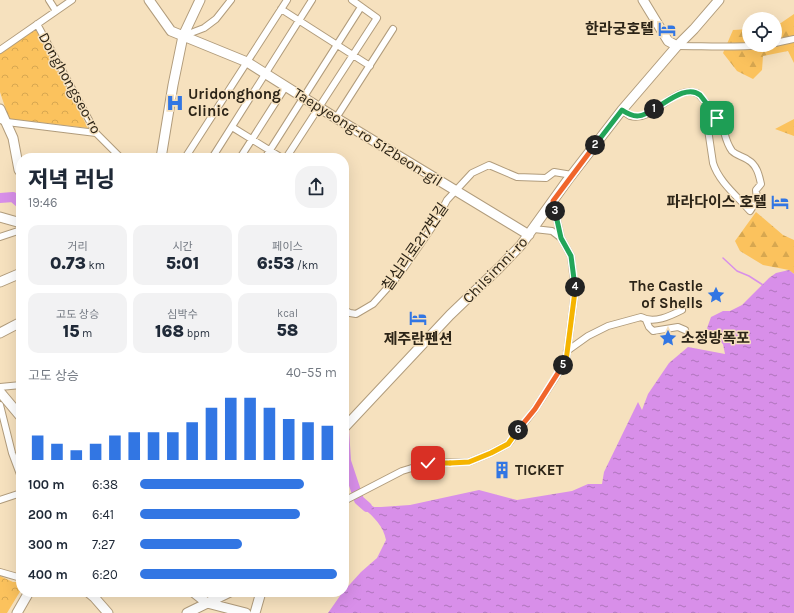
<!DOCTYPE html>
<html lang="ko">
<head>
<meta charset="utf-8">
<style>
  body { margin:0; font-family:Karla,"Noto Sans KR",sans-serif; background:#f2f2f3; color:#1f2937; height:100vh; display:flex; flex-direction:column; font-size:15px; white-space:nowrap }
  * { box-sizing:border-box; margin:0 }
  p { font-size:13px; color:#747a83 }
  .icon { flex:none; width:22px; height:22px; fill:none; stroke:currentColor; stroke-width:2; stroke-linecap:round; stroke-linejoin:round }
  .map { position:relative; flex:1; overflow:hidden }
  .details { position:absolute; left:16px; top:153px; width:333px; height:444px; display:flex; flex-direction:column; background:#fff; border-radius:16px; box-shadow:0 4px 16px #0002 }
  .details>* { flex:none }
  .buttons { position:absolute; left:742px; top:12px; display:grid; gap:8px }
  .buttons a { display:grid; place-items:center; width:40px; height:40px; border-radius:50%; background:#fff; box-shadow:0 4px 16px #0002; font-size:20px }
  .pin { position:absolute; display:grid; place-items:center; width:34px; height:34px; color:#fff; margin:-17px; border-radius:8px; box-shadow:0 2px 6px #0006 }
  .km { position:absolute; width:20px; height:20px; margin:-10px; border-radius:50%; background:#222; color:#fff; font-size:11px; line-height:20px; text-align:center }
  .round { display:grid; place-items:center; flex:none; width:42px; height:42px; border-radius:16px; background:#f2f2f3 }
  .overview { display:flex; align-items:center; justify-content:space-between; height:68px; padding:0 12px }
  h1 { font-size:22px; font-weight:800; line-height:30px }
  .stats { display:grid; grid-template-columns:repeat(3,1fr); gap:6px; height:68px; padding:4px 12px }
  .stats div { display:grid; align-content:center; border-radius:10px; background:#f2f2f3; text-align:center }
  .stats b { font-size:17px; font-weight:800 }
  .stats small { font-size:11px; font-weight:400 }
  .stats p { font-size:11px }
  .chart { height:112px; padding:8px 12px }
  .chart p { display:flex; justify-content:space-between }
  .chart svg { width:100%; height:72px; margin-top:4px; stroke:#3276e3; stroke-width:6 }
  ul { padding:0 12px; list-style:none; font-size:13px }
  li { display:grid; grid-template-columns:64px 48px 1fr; align-items:center; height:30px }
  li i { height:10px; border-radius:5px; background:#3276e3 }
  .map>svg:first-child { display:block }
</style>
</head>
<body>
<div class="map">
<svg width="794" height="613" viewBox="0 0 794 613">
  <defs>
    <pattern id="forest-firs" width="22" height="20" patternUnits="userSpaceOnUse"><rect width="22" height="20" fill="#fbc25d"/><path d="M5 1l3.5 6h-7zM16 11l3.5 6h-7z" fill="#d7a750"/></pattern>
    <pattern id="park-crowns" width="20" height="18" patternUnits="userSpaceOnUse"><rect width="20" height="18" fill="#fbc25d"/><path d="M2 6a3 3 0 1 1 6 0M12 15a3 3 0 1 1 6 0" fill="none" stroke="#d7a750"/></pattern>
    <pattern id="water-ripples" width="26" height="14" patternUnits="userSpaceOnUse"><rect width="26" height="14" fill="#d88fe9"/><path d="M2 4q2-2 4 0t4 0M15 11q2-2 4 0t4 0" fill="none" stroke="#af75bc"/></pattern>
  </defs>
  <rect width="100%" height="100%" fill="#f6e1be"/>
  <path fill="url(#forest-firs)" d="M794,14V63L788,51L763,56L762,70L753,79L737,71L723,53L733,30L749,29V45H775V27Z
    M794,119V136L775,129Z
    M756,212L783,235L794,240V274L789,270L763,265L740,251L735,241Z"/>
  <path fill="url(#park-crowns)" d="M35,28L88,128L9,119L0,92V54Z
    M0,576L13,582H21V590L7,613H0Z"/>
  <path fill="url(#water-ripples)" d="M789,270L794,274V613H328L342,593L361,572L377,558L386,540C383,523 368,512 355,501L359,498L374,507H381L410,505L479,490L517,500L572,491L588,484H602L604,472L638,402L642,410L648,394L669,363L688,347L725,354L723,344L706,331L711,317L723,311H730L742,305L769,278L776,273Z"/>
  <g fill="none" stroke-linecap="round" stroke-linejoin="round">
    <path stroke="#d88fe9" stroke-width="1.5" d="M723,258L737,271L749,276L763,285"/>
    <path stroke="#d88fe9" stroke-width="10" d="M0,198L13,197L21,204
      M344,429L346,461L359,500L367,507"/>
    <g stroke="#b19c7c" stroke-width="8">
      <path id="street" d="M49,0L56,11
        M281,9L370,66
        M37,24L96,133L121,158
        M183,36L204,28L216,19L231,0
        M775,43L794,39
        M677,46C705,46 734,48 762,45
        M0,50L72,0
        M622,110C625,112 628,115 630,116C653,123 674,84 697,93C703,98 719,119 722,125C725,134 726,143 732,151C737,156 743,156 748,160C757,165 759,175 761,184L756,190L757,200L750,211C737,196 719,182 713,163L706,116V110L708,107
        M336,118L393,29
        M0,120L7,122L96,133
        M232,127L282,158
        M185,158L287,0
        M212,158L312,0
        M240,158L286,86
        M265,158L361,7
        M286,158L377,18L352,0
        M534,229L552,231L561,238
        M0,237L21,230
        M344,310L350,313L356,314L373,304L399,275L435,223L447,200L472,173L489,165L517,177L546,178L554,172L572,175
        M646,320L649,327L653,331L678,327L685,330
        M567,351L588,336L608,326L641,317C654,324 670,316 682,310
        M0,387L21,385
        M0,405L12,453L21,477
        M0,500L21,493
        M344,501L402,471L428,463L469,462L491,453L508,444L535,409L566,361L575,291L571,256L561,238L553,201
        M0,572L21,578"/>
    </g>
    <g stroke="#b19c7c" stroke-width="11">
      <path id="secondary" d="M149,0L171,31L247,62L336,118L529,235
        M643,0L668,41L677,46
        M0,109L13,138L19,170L21,172
        M161,158L173,85L183,36L200,0
        M0,217L21,223
        M0,282L21,273
        M0,333L21,322
        M0,392L21,417
        M344,428L450,315L499,268L521,245L567,181L622,110L677,46L694,29L719,0
        M88,592L94,597L108,613
        M193,592L207,603L246,613
        M208,592L216,598
        M17,613L29,592
        M187,613L230,592
        M255,613L261,592"/>
    </g>
    <use href="#street" stroke="#fff" stroke-width="6"/>
    <use href="#secondary" stroke="#fff" stroke-width="9"/>
  </g>
  <g fill="none" stroke-linecap="round" stroke-linejoin="round">
    <g stroke="#fff" stroke-width="8">
      <path id="split-1" d="M654,109C666,103 687,84 700,95C705,101 712,111 717,118"/>
    </g>
    <g stroke="#fff" stroke-width="8">
      <path id="split-2" d="M595,145L622,110C635,119 642,117 654,109"/>
    </g>
    <g stroke="#fff" stroke-width="8">
      <path id="split-3" d="M555,211L553,201L595,145"/>
    </g>
    <g stroke="#fff" stroke-width="8">
      <path id="split-4" d="M555,211L561,238L571,256L575,287"/>
    </g>
    <g stroke="#fff" stroke-width="8">
      <path id="split-5" d="M563,365L566,361L575,291V287"/>
    </g>
    <g stroke="#fff" stroke-width="8">
      <path id="split-6" d="M518,430L535,409L563,365"/>
    </g>
    <g stroke="#fff" stroke-width="8">
      <path id="split-7" d="M450,463L469,462L491,453L508,444L518,430"/>
    </g>
    <g stroke="#fff" stroke-width="8">
      <path id="split-8" d="M428,463H450"/>
    </g>
    <use href="#split-1" stroke="#22a559" stroke-width="5"/>
    <use href="#split-2" stroke="#22a559" stroke-width="5"/>
    <use href="#split-3" stroke="#f0652b" stroke-width="5"/>
    <use href="#split-4" stroke="#22a559" stroke-width="5"/>
    <use href="#split-5" stroke="#f5b400" stroke-width="5"/>
    <use href="#split-6" stroke="#f0652b" stroke-width="5"/>
    <use href="#split-7" stroke="#f5b400" stroke-width="5"/>
    <use href="#split-8" stroke="#f5b400" stroke-width="5"/>
  </g>
  <defs>
    <g id="hotel-bare" transform="scale(1.38)"><path d="M-6-4.5h1.5V1H6V5H4.5V3h-9V5H-6ZM-4 0a1.8 1.8 0 1 1 3.6 0ZM.5 0V-2.5h3Q6-2.5 6 0Z" fill="#3276e3" stroke="#f6e1be" stroke-width="2.5" paint-order="stroke"/></g>
    <g id="hospital-bare" transform="scale(1.38)"><path d="M-5-5h3v3.5h4V-5h3V5h-3V1.5h-4V5h-3Z" fill="#3276e3" stroke="#f6e1be" stroke-width="2.5" paint-order="stroke"/></g>
    <g id="sight-bare" transform="scale(1.38)"><path d="M0-6L1.8-2.2L6-1.7L2.9 1.2L3.7 5.4L0 3.3L-3.7 5.4L-2.9 1.2L-6-1.7L-1.8-2.2Z" fill="#3276e3" stroke="#f6e1be" stroke-width="2.5" paint-order="stroke"/></g>
    <g id="building-bare" transform="scale(1.38)"><path d="M-4-6H4V6H1V3H-1V6H-4ZM-2.5-4.3h1.7v1.8h-1.7ZM.8-4.3h1.7v1.8H.8ZM-2.5-1h1.7V.8h-1.7ZM.8-1h1.7V.8H.8Z" fill="#3276e3" stroke="#f6e1be" stroke-width="2.5" paint-order="stroke"/></g>
  </defs>
  <g fill-rule="evenodd">
    <use href="#hotel-bare" x="667" y="29"/>
    <use href="#hospital-bare" x="175" y="103"/>
    <use href="#hotel-bare" x="780" y="202"/>
    <use href="#sight-bare" x="716" y="295"/>
    <use href="#hotel-bare" x="418" y="318"/>
    <use href="#sight-bare" x="668" y="338"/>
    <use href="#building-bare" x="502" y="470"/>
  </g>
  <g text-anchor="middle" stroke-width="3" stroke-linejoin="round" paint-order="stroke">
    <g font-size="15" font-weight="bold" fill="#2c2417" stroke="#f6e1be" text-anchor="end">
      <text x="654" y="34">한라궁호텔</text>
      <text x="188" y="99" text-anchor="start">Uridonghong<tspan x="188" dy="17">Clinic</tspan></text>
      <text x="767" y="207">파라다이스 호텔</text>
      <text x="703" y="291">The Castle<tspan x="703" dy="17">of Shells</tspan></text>
      <text x="681" y="343" text-anchor="start">소정방폭포</text>
      <text x="418" y="344" text-anchor="middle">제주란펜션</text>
      <text x="515" y="475" text-anchor="start">TICKET</text>
    </g>
    <g font-size="15" fill="#2c2417" stroke="#f6e1be">
      <text transform="translate(70 83) rotate(61)" y="5">Donghongseo-ro</text>
      <text transform="translate(368 137) rotate(32)" y="5">Taepyeong-ro 512beon-gil</text>
      <text transform="translate(415 247) rotate(-55)" y="5">칠십리로217번길</text>
      <text transform="translate(495 270) rotate(-46)" y="5">Chilsimni-ro</text>
    </g>
  </g>
</svg>
<div class="buttons">
<a><svg class="icon" aria-label="locate" viewBox="0 0 24 24"><circle cx="12" cy="12" r="6"/><path d="M12 2v4M12 18v4M2 12h4M18 12h4"/></svg></a>
</div>
<div class="pin" style="left:717px;top:118px;background:#1e9e55"><svg class="icon" aria-label="arrive" viewBox="0 0 24 24"><path d="M6 21V4h12l-3 4 3 4H6"/></svg></div>
<div class="pin" style="left:428px;top:463px;background:#d93025"><svg class="icon" aria-label="check" viewBox="0 0 24 24"><path d="M5 12l5 5 9-10"/></svg></div>
<b class="km" style="left:654px;top:109px">1</b>
<b class="km" style="left:595px;top:145px">2</b>
<b class="km" style="left:555px;top:211px">3</b>
<b class="km" style="left:575px;top:287px">4</b>
<b class="km" style="left:563px;top:365px">5</b>
<b class="km" style="left:518px;top:430px">6</b>
<section class="details">
<div class="overview"><div><h1>저녁 러닝</h1><p>19:46</p></div><a class="round"><svg class="icon" aria-label="share" viewBox="0 0 24 24"><path d="M12 15V3M7 8l5-5 5 5M5 13v7h14v-7"/></svg></a></div>
<div class="stats">
<div><p>거리</p><b>0.73<small> km</small></b></div>
<div><p>시간</p><b>5:01</b></div>
<div><p>페이스</p><b>6:53<small> /km</small></b></div>
</div>
<div class="stats">
<div><p>고도 상승</p><b>15<small> m</small></b></div>
<div><p>심박수</p><b>168<small> bpm</small></b></div>
<div><p>kcal</p><b>58</b></div>
</div>
<div class="chart"><p><span>고도 상승</span>40–55 m</p>
<svg viewBox="0 0 160 44" preserveAspectRatio="none"><path d="M5 44V29M15 44V34M25 44V38M35 44V34M45 44V29M55 44V27M65 44V27M75 44V27M85 44V21M95 44V12M105 44V6M115 44V6M125 44V12M135 44V19M145 44V21M155 44V23"/></svg>
</div>
<ul>
<li><b>100 m</b>6:38<i style="width:83%"></i></li>
<li><b>200 m</b>6:41<i style="width:81%"></i></li>
<li><b>300 m</b>7:27<i style="width:52%"></i></li>
<li><b>400 m</b>6:20<i style="width:100%"></i></li>
</ul>
</section>
</div>
</body>
</html>
